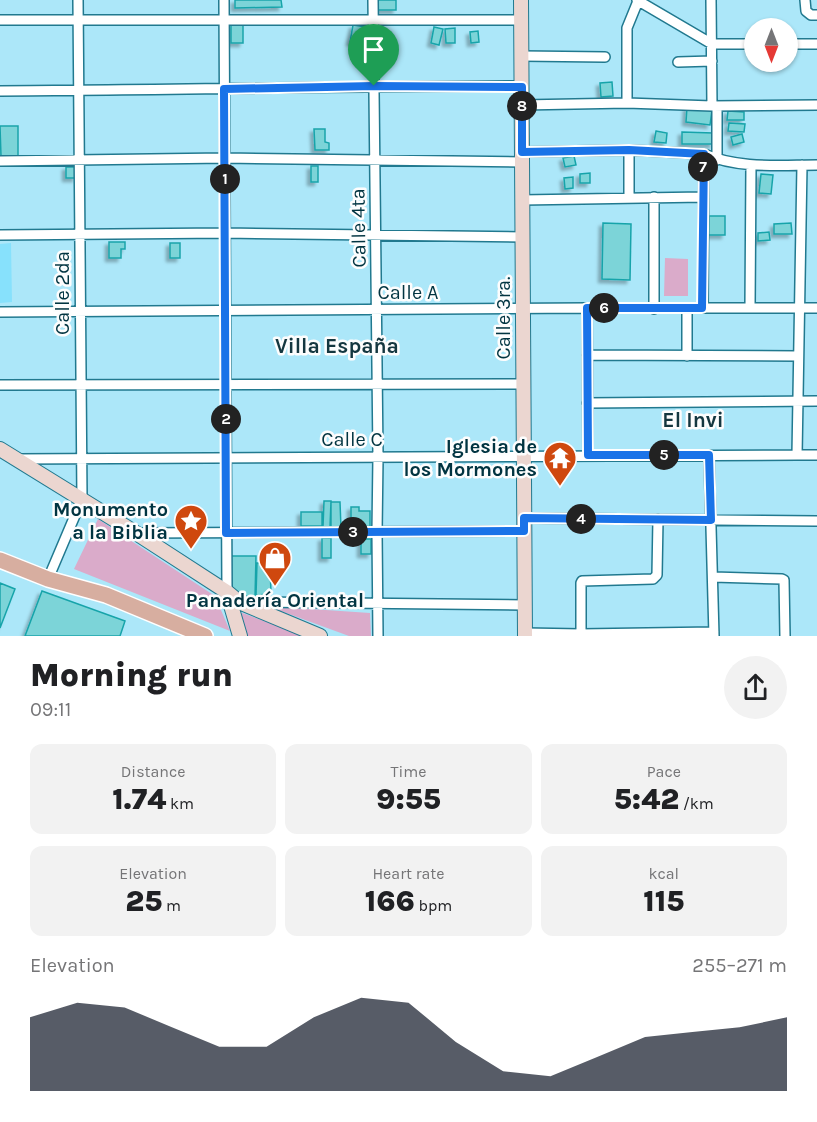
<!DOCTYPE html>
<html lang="en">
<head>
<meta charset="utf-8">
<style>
  body { margin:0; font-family:Karla,sans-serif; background:#f2f2f2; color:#202124; height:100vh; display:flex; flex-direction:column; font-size:22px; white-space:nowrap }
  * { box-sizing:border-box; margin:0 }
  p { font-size:20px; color:#757577 }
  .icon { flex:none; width:33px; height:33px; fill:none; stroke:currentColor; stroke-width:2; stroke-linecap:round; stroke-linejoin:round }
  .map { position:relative; height:636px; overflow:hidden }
  .panel { display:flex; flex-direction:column; background:#fff; flex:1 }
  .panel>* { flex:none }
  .needle { width:39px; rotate:180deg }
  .buttons { position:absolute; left:744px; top:18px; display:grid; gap:12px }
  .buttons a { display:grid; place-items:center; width:54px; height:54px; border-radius:50%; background:#fff; box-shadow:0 2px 4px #0004; font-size:30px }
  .pin { position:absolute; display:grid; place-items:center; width:51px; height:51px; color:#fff; margin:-62px -26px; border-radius:50% 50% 50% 0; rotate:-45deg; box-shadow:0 0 6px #0007 }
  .pin .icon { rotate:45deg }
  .km { position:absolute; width:30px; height:30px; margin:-15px; border-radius:50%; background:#222; color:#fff; font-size:16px; line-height:30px; text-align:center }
  .round { display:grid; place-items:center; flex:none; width:63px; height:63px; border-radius:32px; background:#f2f2f2 }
  .summary { display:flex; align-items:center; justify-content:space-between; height:102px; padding:0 30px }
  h1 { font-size:33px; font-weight:800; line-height:45px }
  .metrics { display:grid; grid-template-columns:repeat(3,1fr); gap:9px; height:102px; padding:6px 30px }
  .metrics div { display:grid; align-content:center; border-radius:12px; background:#f2f2f2; text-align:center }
  .metrics b { font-size:30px; font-weight:800 }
  .metrics small { font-size:16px; font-weight:400 }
  .metrics p { font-size:16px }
  .chart { height:168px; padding:12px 30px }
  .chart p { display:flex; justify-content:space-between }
  .chart svg { width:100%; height:108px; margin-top:6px; fill:#111827; opacity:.7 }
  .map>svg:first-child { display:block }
</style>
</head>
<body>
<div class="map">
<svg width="817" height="636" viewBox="0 0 817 636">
  <defs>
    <filter id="shadow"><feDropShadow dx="-3.5" dy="3.5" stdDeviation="1.5" flood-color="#0004"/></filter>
  </defs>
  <rect width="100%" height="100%" fill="#ace7f9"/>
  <path fill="#87e1fc" d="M11,243L12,302L0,303V244Z"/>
  <path fill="#daabca" d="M665,258L688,259V296H664Z
    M98,519L215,596L230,631L74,569Z
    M267,606L370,613L371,636H349Z
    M240,612L304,636H246Z"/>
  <path fill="#7cd4d8" stroke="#17a4aa" stroke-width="1.5" filter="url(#shadow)" d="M235,0H281L282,7L235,8Z
    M378,0H396V10H378Z
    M231,24H243V43H231Z
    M353,25L366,27L363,44L350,42Z
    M434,27L443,29L439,45L431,43Z
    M455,28V43H446L445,29Z
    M478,31L479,42L471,43L470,32Z
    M612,82L613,96L601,97L600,83Z
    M687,107L712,110L710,125L686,122Z
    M728,111L744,112V120H727Z
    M729,123L745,124L744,132L728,131Z
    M0,126H18V156H1Z
    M314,129H325V142L329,143V150H315Z
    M656,131L667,133L666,143L654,142Z
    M682,132L713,133V144H682Z
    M742,134L744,142L733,145L731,137Z
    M574,156L576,165L565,167L563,158Z
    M311,166H318V182H311Z
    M66,167H76V178H66Z
    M590,173V183H580V174Z
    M761,174L773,175L771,194L759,193Z
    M573,177V188L565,189L564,178Z
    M709,216H725V235H708Z
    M603,223L631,224L630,280L602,279Z
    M791,223L792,234H774V224Z
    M769,232L770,240L758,241V233Z
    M109,242H125V249H121V258H109Z
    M170,243H180V258H170Z
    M324,501H331L330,527H323Z
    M331,502H340L341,528H331Z
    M351,507H359V511H370V529L360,528V524H351Z
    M301,512H322V526H301Z
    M322,538H331V558H322Z
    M361,539H371V554H361Z
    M228,556H256L255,597L239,595L228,591Z
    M257,563H270L271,594L256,595Z
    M0,583L15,589L0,628Z
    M42,591L125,621L120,636H25Z"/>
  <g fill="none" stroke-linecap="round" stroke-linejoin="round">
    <g stroke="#21798f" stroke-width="12">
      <path id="street" d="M224,0L227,592
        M373,0L378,457L377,532L378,636
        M637,0L712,44H754
        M711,0L712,106
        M805,0L806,11L811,15H817
        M0,20H522
        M788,44H817
        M522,56L605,57
        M678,62L712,61
        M0,91C174,90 348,86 522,86
        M627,103V28L638,1
        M522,105L627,103L712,106L817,105
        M629,150V197
        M522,152L629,150L704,154L703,308
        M704,154C739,169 779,165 817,165
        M717,160V106
        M0,161L225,158L522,162
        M802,165L797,455H817
        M522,200L703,197
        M0,235L225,233L523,237
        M587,308L588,455
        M687,308V356
        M750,308L751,165
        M654,309V197
        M0,312L587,308H817
        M587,355L798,356
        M0,385L523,384
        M587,403L817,401
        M709,455L714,636
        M18,459L797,455
        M524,518L817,521
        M136,533L524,531
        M713,577L782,579L784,580L785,636
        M48,579L82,499L78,0
        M245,602L524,605
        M525,633L581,634L714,632
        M581,634V583L582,581L653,579L657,575L658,519"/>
    </g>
    <g stroke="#21798f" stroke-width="16">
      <path id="secondary" d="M521,0L525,636
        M0,449L136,533L227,592L239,602L320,636
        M227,592L240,636"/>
    </g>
    <g stroke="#fff" stroke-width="18">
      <path id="primary" d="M0,560L48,579L106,595L205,636"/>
    </g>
    <use href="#street" stroke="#fff" stroke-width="9"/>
    <use href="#secondary" stroke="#ebd6d0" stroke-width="14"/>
    <use href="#primary" stroke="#d7aea0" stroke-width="15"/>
  </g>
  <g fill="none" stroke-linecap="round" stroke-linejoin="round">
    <g stroke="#fff" stroke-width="12">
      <path id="route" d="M374,86L522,87V152L629,150L704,154L702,308H587L588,455H709L711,520L524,518V531L226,533L224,89Z"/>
    </g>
    <use href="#route" stroke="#1a73e8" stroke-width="8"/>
  </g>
  <defs>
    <g id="temple-pin" transform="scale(1.725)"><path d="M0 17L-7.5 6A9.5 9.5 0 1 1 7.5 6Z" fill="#cf480e" stroke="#fdfdfd"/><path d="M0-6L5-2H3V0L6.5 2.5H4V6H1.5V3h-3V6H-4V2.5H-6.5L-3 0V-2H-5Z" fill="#fff"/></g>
    <g id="sight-pin" transform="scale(1.725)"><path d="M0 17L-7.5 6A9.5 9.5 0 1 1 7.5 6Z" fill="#cf480e" stroke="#fdfdfd"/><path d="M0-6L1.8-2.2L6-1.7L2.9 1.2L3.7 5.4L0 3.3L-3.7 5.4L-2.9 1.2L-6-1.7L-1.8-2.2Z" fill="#fff"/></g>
    <g id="shop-pin" transform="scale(1.725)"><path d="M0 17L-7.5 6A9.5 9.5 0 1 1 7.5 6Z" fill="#cf480e" stroke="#fdfdfd"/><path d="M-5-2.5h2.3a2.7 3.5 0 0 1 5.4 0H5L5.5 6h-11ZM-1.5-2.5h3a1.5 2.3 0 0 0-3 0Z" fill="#fff"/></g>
  </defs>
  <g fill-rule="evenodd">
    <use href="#temple-pin" x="560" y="458"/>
    <use href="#sight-pin" x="191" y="521"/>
    <use href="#shop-pin" x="275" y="558"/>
  </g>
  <g text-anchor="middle" stroke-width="5" stroke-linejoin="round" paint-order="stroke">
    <g font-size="20" fill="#013441" stroke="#fdfdfd">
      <text transform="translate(358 228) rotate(-91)" y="7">Calle 4ta</text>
      <text x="408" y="299">Calle A</text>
      <text transform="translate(62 293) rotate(-90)" y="7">Calle 2da</text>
      <text transform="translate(503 318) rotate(-90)" y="7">Calle 3ra.</text>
      <text x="352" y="446">Calle C</text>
    </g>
    <g font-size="20" font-weight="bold" fill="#013441" stroke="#fdfdfd" text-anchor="end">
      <text x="537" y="453">Iglesia de<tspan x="537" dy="23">los Mormones</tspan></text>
      <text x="168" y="516">Monumento<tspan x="168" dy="23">a la Biblia</tspan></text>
      <text x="275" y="607" text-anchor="middle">Panadería Oriental</text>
    </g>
    <g font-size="21" font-weight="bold" fill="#143740" stroke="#fdfdfd">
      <text x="337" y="353">Villa España</text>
      <text x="693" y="427">El Invi</text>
    </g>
  </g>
</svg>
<div class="buttons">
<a><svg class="needle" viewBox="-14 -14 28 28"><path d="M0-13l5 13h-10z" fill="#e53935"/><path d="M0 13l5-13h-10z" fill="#757577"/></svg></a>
</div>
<div class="pin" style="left:374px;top:86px;background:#1e9e55"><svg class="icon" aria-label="arrive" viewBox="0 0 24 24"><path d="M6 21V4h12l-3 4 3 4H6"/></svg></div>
<b class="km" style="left:225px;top:179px">1</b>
<b class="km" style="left:226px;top:419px">2</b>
<b class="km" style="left:353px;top:532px">3</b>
<b class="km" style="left:581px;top:519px">4</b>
<b class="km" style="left:664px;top:455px">5</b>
<b class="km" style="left:604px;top:308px">6</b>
<b class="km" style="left:703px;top:167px">7</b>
<b class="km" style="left:522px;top:106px">8</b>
</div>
<section class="panel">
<div class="summary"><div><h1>Morning run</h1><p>09:11</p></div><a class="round"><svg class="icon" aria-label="share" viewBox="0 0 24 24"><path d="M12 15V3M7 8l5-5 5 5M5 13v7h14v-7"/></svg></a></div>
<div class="metrics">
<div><p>Distance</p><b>1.74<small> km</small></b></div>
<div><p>Time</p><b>9:55</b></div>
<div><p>Pace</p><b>5:42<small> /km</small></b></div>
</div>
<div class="metrics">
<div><p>Elevation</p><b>25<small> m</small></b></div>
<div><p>Heart rate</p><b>166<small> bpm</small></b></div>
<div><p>kcal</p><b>115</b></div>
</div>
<div class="chart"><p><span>Elevation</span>255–271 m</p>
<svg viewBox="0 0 160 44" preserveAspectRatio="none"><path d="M0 44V14L10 8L20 10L30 18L40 26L50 26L60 14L70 6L80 8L90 24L100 36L110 38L120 30L130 22L140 20L150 18L160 14V44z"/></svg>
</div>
</section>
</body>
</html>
